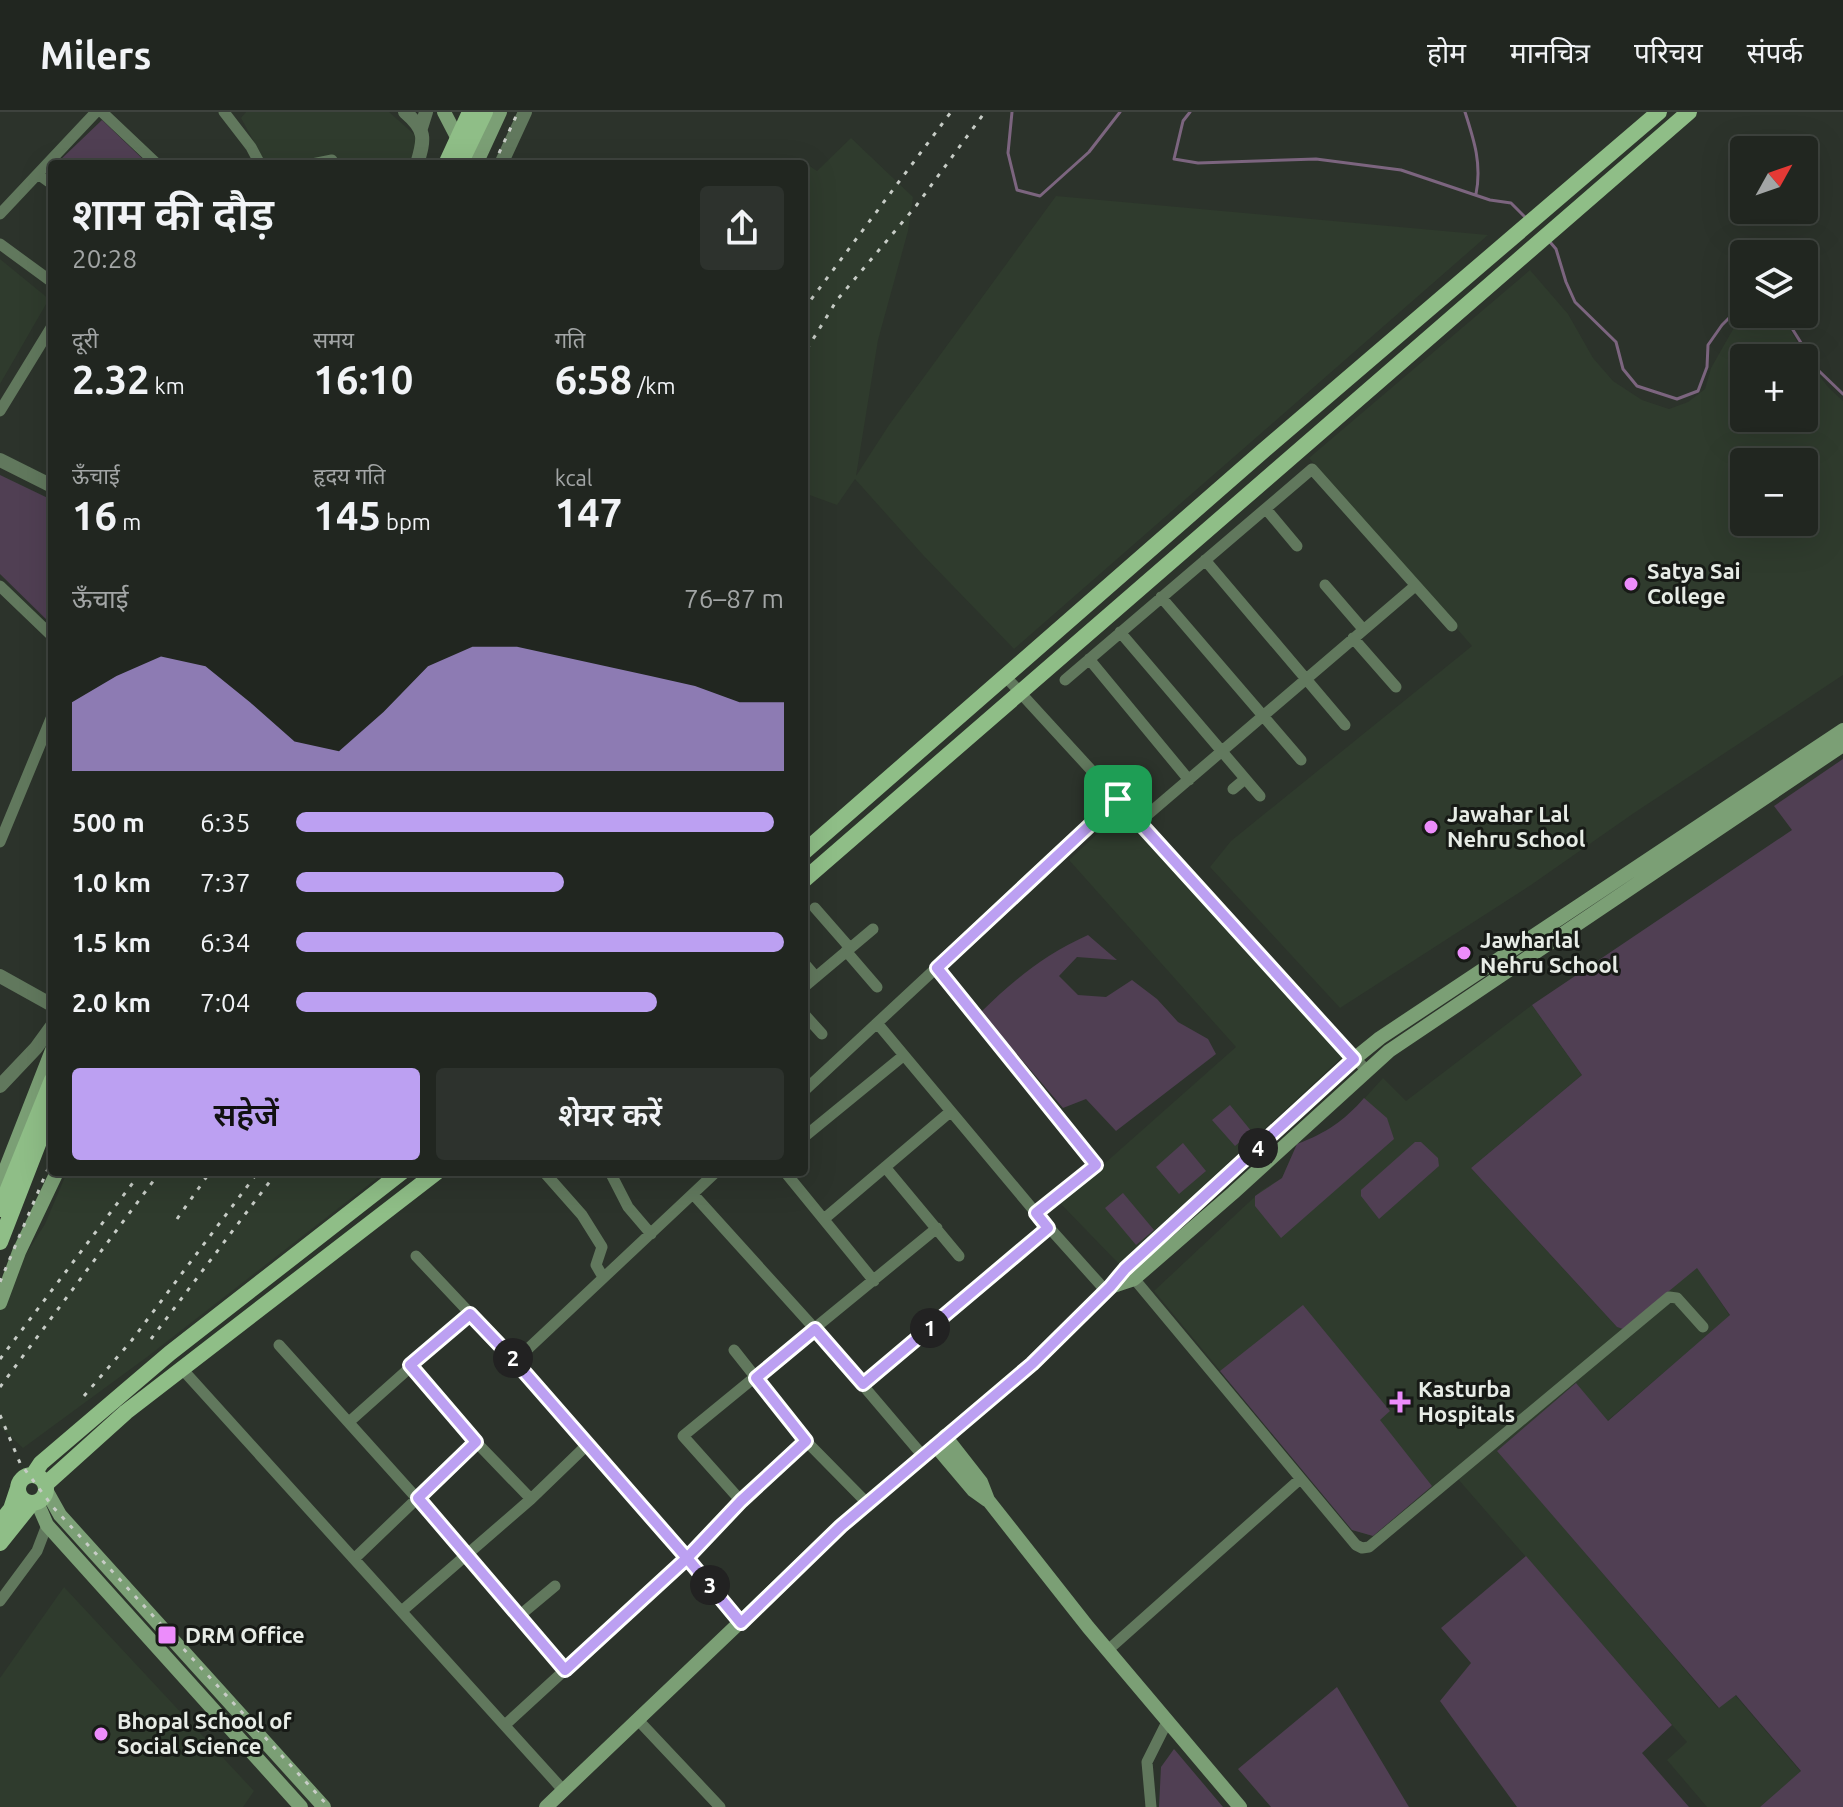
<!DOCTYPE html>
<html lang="hi">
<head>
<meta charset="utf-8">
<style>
  body { margin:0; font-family:Ubuntu,"Noto Sans Devanagari",sans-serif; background:#2d322d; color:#f1f3f6; height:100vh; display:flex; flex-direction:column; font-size:30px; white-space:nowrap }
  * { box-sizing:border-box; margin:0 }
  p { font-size:26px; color:#a2a5a5 }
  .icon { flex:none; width:44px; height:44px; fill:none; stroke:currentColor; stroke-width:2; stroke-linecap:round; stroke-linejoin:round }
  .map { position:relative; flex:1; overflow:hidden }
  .sheet { position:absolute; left:48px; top:48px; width:760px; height:1016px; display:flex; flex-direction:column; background:#212620; border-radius:8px; box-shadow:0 8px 32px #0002,0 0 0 2px #3e433e }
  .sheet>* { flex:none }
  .needle { width:52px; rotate:50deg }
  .buttons { position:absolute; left:1730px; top:24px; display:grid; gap:16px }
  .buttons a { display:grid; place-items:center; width:88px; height:88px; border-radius:8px; background:#212620; box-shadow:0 8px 32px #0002,0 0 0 2px #3e433e; font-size:40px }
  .pin { position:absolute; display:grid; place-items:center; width:68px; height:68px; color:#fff; margin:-34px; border-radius:16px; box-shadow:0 4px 12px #0006 }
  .km { position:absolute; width:40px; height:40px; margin:-20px; border-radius:50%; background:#222; color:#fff; font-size:22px; line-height:40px; text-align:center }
  .round { display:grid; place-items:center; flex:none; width:84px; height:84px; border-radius:8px; background:#2d322d }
  .summary { display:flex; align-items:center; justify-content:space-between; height:136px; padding:0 24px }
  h1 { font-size:44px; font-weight:600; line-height:60px }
  .metrics { display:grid; grid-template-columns:repeat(3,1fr); gap:12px; height:136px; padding:8px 24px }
  .metrics div { display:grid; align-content:center }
  .metrics b { font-size:40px; font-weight:600 }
  .metrics small { font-size:22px; font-weight:400 }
  .metrics p { font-size:22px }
  .chart { height:224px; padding:16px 24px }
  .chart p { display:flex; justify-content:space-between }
  .chart svg { width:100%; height:144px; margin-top:8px; fill:#bca0f2; opacity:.7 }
  .button { display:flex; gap:16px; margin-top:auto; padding:16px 24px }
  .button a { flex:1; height:92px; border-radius:8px; background:#bca0f2; color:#111; font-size:32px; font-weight:600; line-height:92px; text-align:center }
  .button a+a { background:#2d322d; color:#f1f3f6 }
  ul { padding:0 24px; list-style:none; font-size:26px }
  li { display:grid; grid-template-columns:128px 96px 1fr; align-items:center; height:60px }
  li i { height:20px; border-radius:10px; background:#bca0f2 }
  header { display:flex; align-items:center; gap:48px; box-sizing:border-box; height:112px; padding:0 40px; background:#212620; border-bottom:2px solid #3e433e }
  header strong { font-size:38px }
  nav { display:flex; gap:44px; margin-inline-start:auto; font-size:28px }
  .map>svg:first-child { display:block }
</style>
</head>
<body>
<header>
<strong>Milers</strong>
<nav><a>होम</a><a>मानचित्र</a><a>परिचय</a><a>संपर्क</a></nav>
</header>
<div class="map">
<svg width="1843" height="1695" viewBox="0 0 1843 1695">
  <rect width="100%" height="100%" fill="#2c332b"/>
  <path fill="#2f3b2d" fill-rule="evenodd" d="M246,0H389L425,32L416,52H266L241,6Z
    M851,26L913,85L908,119L878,228L856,364L889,313L1056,84L1488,123L1014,537L923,443L855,367L837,393L804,381V52H793L798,46L817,59Z
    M0,147L49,187L0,272Z
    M1530,158L1568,202L1593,246L1613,269L1642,288L1669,297L1688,290L1705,277L1711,256L1744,198V202H1774L1791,219L1809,251L1829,276L1843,289V563L1634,701L1531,773L1340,896L1210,755L1231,729L1472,534L1309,346ZM1744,246H1804V306H1744ZM1744,350H1804V410H1744Z
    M1121,700L1342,945L1119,1152L1060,1091L1236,935L1069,748Z
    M1532,893L1582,963L1471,1056L1617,1215L1623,1216L1697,1155L1730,1204L1607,1309L1498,1339L1718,1596L1735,1583L1801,1660L1760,1695H1707L1667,1648L1687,1630L1451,1359L1373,1424L1352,1418L1154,1179L1262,1078L1282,1066L1297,1032L1325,1022L1346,1007L1383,966L1406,989Z
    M67,1060H385L147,1245L23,1336L0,1315V1183L45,1112Z
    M64,1475L254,1679L243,1695H0V1566Z"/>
  <path fill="#503f53" d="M102,8L148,52H56Z
    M0,363L52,388V513L0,462Z
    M1843,647V1695H1760L1801,1659L1736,1583L1719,1596L1497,1339L1576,1271L1608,1309L1730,1203L1697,1156L1623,1217L1617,1215L1471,1056L1582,963L1532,893L1792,718L1774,694Z
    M1088,823L1117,848L1077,845L1059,864L1078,883L1106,885L1132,868L1157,887L1178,910L1208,927L1216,942L1116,1019L1086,987L1063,996L981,900C1015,867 1044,843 1088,823Z
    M1364,986L1387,1006L1394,1027L1281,1126L1255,1094V1084L1282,1066L1297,1032C1326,1021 1344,1009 1364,986Z
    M1230,993L1252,1020L1235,1034L1212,1008Z
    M1415,1030H1421L1438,1046L1439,1054L1379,1107L1361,1084V1078Z
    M1183,1031L1206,1059L1179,1082L1156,1055Z
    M1123,1081L1154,1118L1136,1133L1105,1096Z
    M1303,1193L1390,1299L1380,1308L1432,1374L1373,1424L1352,1418L1220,1259Z
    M1526,1444L1672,1613L1642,1641L1689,1695H1517L1440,1589L1471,1551L1441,1516Z
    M1337,1575L1409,1695H1271L1238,1657Z
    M1174,1637L1223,1695H1159L1161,1655Z"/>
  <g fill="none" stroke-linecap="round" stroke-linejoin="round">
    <path stroke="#7c657f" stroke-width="3" d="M1012,0L1008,41L1017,78L1040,84L1089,40L1120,0
      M1190,0L1183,9L1174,47L1198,51L1316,47L1401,58L1490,88L1511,91L1525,105
      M1465,0C1474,28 1482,52 1476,82
      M1550,130L1556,137L1566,170L1575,190L1616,230L1623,257L1637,274L1677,287L1698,279L1707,255L1708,233L1722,213L1744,191
      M1783,202L1818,258L1843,282"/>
    <path stroke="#61785d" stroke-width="11" d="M102,0L157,52
      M224,0L251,35L260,52
      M312,52L332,48
      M38,62L52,72
      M0,102L96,0
      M0,132L52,170
      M0,299L52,214
      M1266,397L1297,434
      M1205,448L1345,613
      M1325,473L1363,517
      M0,474L52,524
      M1161,485L1301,648
      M1120,520L1260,684
      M1353,526L1396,575
      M1089,547L1189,668
      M1005,564L1366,958
      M1065,568L1312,357L1452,514
      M1233,677L1245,667
      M1139,710L1415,474
      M0,730L52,604
      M815,796L850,836
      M846,839L877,875
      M804,851L816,865
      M937,856L1096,1053L1036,1101
      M804,875L873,817
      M804,902L822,922
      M877,911L1036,1101L1106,1179
      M804,979L1118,687
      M804,1025L903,944
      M885,1055L959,1144
      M544,1060L582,1103L602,1135L596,1153L603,1165
      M610,1060L628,1095L651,1122
      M785,1060L874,1169
      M693,1082L815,1217L923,1344
      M824,1107L950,1000
      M416,1144L514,1248L741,1511
      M1131,1163L1356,1433L1362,1436L1369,1435L1669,1185L1677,1186L1703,1215
      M279,1233L466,1441L565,1558
      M734,1238L806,1329L868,1392
      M515,1249L716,1060
      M410,1253L476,1330L531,1387
      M183,1258L564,1679
      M863,1272L1048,1116
      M349,1310L470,1202
      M741,1389L683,1324L937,1116
      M354,1447L476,1330
      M0,1489L37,1439L47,1413
      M403,1498L531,1387L588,1332
      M519,1504L555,1474
      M1108,1538L1299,1368
      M638,1608L720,1695
      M505,1613L687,1446L741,1389L806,1329
      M1151,1695L1147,1650L1167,1610"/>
    <path stroke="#61785d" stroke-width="14" d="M405,0C426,18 425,26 417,52
      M421,16L426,0
      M501,52L525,0
      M0,348L52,374
      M0,864L52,893
      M0,974L36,936L52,914"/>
    <path stroke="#7b9f75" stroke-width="14" d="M444,0L471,52
      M476,52L500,0
      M0,1071L52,938
      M1110,1175L1134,1167L1233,1081L1389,939L1843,633
      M0,1191L19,1140L57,1060
      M945,1324L981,1370L988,1388L1088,1515L1240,1695
      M935,1333L973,1378L987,1388
      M46,1378L60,1403L324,1695
      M37,1390L47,1413L301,1695
      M546,1695L841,1414L1032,1252L1110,1175L1125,1157L1354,947L1380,926L1843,618"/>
    <path stroke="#8fbe87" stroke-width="16" d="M804,740L1263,339L1659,0
      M804,768L1689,0
      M0,1097L52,968
      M0,1130L52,996
      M33,1363L41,1351L170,1241L402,1060
      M18 1377a14 14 0 1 1 28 0a14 14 0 1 1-28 0Z
      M46,1372L126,1300L437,1060
      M0,1411L11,1397L18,1376
      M0,1431L32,1391"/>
    <path stroke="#c7ccc6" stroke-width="3" stroke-dasharray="4 8" stroke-linecap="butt" d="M494,52L518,0
      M804,197L951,0
      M807,237L837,188L916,94L985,0
      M177,1107L210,1060
      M0,1170L52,1047
      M151,1227L277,1060
      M0,1247L141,1060
      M0,1275L160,1060
      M84,1284L132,1228L258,1060
      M0,1303L20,1351L53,1395L329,1695"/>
    <path stroke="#8fbe87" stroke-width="16" d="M446,52L470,0
      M460,52L485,0"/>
  </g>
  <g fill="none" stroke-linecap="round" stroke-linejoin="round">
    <g stroke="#fff" stroke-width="16">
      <path id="route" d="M1118,687L937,856L1096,1053L1036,1101L1048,1116L863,1272L815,1217L756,1266L806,1329L741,1389L687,1446L512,1246L470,1202L410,1253L476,1330L418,1386L565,1558L687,1446L741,1511L841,1414L1032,1252L1110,1175L1125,1157L1354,947L1118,687"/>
    </g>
    <use href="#route" stroke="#bca0f2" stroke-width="10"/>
  </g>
  <g fill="#ec8cfb" stroke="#171a16" stroke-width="3">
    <circle cx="1631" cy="472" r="8"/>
    <circle cx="1431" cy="715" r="8"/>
    <circle cx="1464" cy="841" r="8"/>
    <path d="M1396 1278h8v8h8v8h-8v8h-8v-8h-8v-8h8z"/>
    <rect x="157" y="1513" width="20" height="20" rx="4"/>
    <circle cx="101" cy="1622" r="8"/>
  </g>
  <g text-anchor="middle" stroke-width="6" stroke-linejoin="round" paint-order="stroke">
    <g font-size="22" font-weight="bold" fill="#e7ece6" stroke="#171a16" text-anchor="start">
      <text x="1647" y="467">Satya Sai<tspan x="1647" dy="25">College</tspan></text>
      <text x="1447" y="710">Jawahar Lal<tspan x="1447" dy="25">Nehru School</tspan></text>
      <text x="1480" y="836">Jawharlal<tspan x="1480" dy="25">Nehru School</tspan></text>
      <text x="1418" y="1285">Kasturba<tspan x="1418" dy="25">Hospitals</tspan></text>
      <text x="185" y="1531">DRM Office</text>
      <text x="117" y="1617">Bhopal School of<tspan x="117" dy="25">Social Science</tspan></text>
    </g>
  </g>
</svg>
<div class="buttons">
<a><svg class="needle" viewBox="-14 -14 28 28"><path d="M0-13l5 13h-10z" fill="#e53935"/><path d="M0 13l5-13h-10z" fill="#a2a5a5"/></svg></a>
<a><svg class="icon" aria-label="layers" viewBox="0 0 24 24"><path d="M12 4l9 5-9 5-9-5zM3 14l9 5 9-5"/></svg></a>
<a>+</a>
<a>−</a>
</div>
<div class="pin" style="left:1118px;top:687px;background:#1e9e55"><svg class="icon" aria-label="arrive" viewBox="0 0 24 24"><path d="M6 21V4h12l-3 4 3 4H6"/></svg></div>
<b class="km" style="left:930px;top:1216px">1</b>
<b class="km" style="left:513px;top:1246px">2</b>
<b class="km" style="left:710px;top:1473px">3</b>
<b class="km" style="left:1258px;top:1036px">4</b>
<section class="sheet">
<div class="summary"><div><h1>शाम की दौड़</h1><p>20:28</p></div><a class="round"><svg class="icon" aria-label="share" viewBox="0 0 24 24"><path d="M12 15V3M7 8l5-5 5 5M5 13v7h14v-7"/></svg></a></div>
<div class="metrics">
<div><p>दूरी</p><b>2.32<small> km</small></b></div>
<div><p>समय</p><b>16:10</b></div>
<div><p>गति</p><b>6:58<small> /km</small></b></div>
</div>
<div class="metrics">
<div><p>ऊँचाई</p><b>16<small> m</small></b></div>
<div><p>हृदय गति</p><b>145<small> bpm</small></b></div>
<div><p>kcal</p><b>147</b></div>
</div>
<div class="chart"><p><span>ऊँचाई</span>76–87 m</p>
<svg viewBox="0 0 160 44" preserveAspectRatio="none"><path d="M0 44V23L10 15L20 9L30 12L40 23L50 35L60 38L70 26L80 12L90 6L100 6L110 9L120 12L130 15L140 18L150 23L160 23V44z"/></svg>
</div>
<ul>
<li><b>500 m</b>6:35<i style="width:98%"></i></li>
<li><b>1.0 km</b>7:37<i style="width:55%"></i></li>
<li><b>1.5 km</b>6:34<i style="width:100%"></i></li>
<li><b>2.0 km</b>7:04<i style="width:74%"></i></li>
</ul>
<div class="button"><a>सहेजें</a><a>शेयर करें</a></div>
</section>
</div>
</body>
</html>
